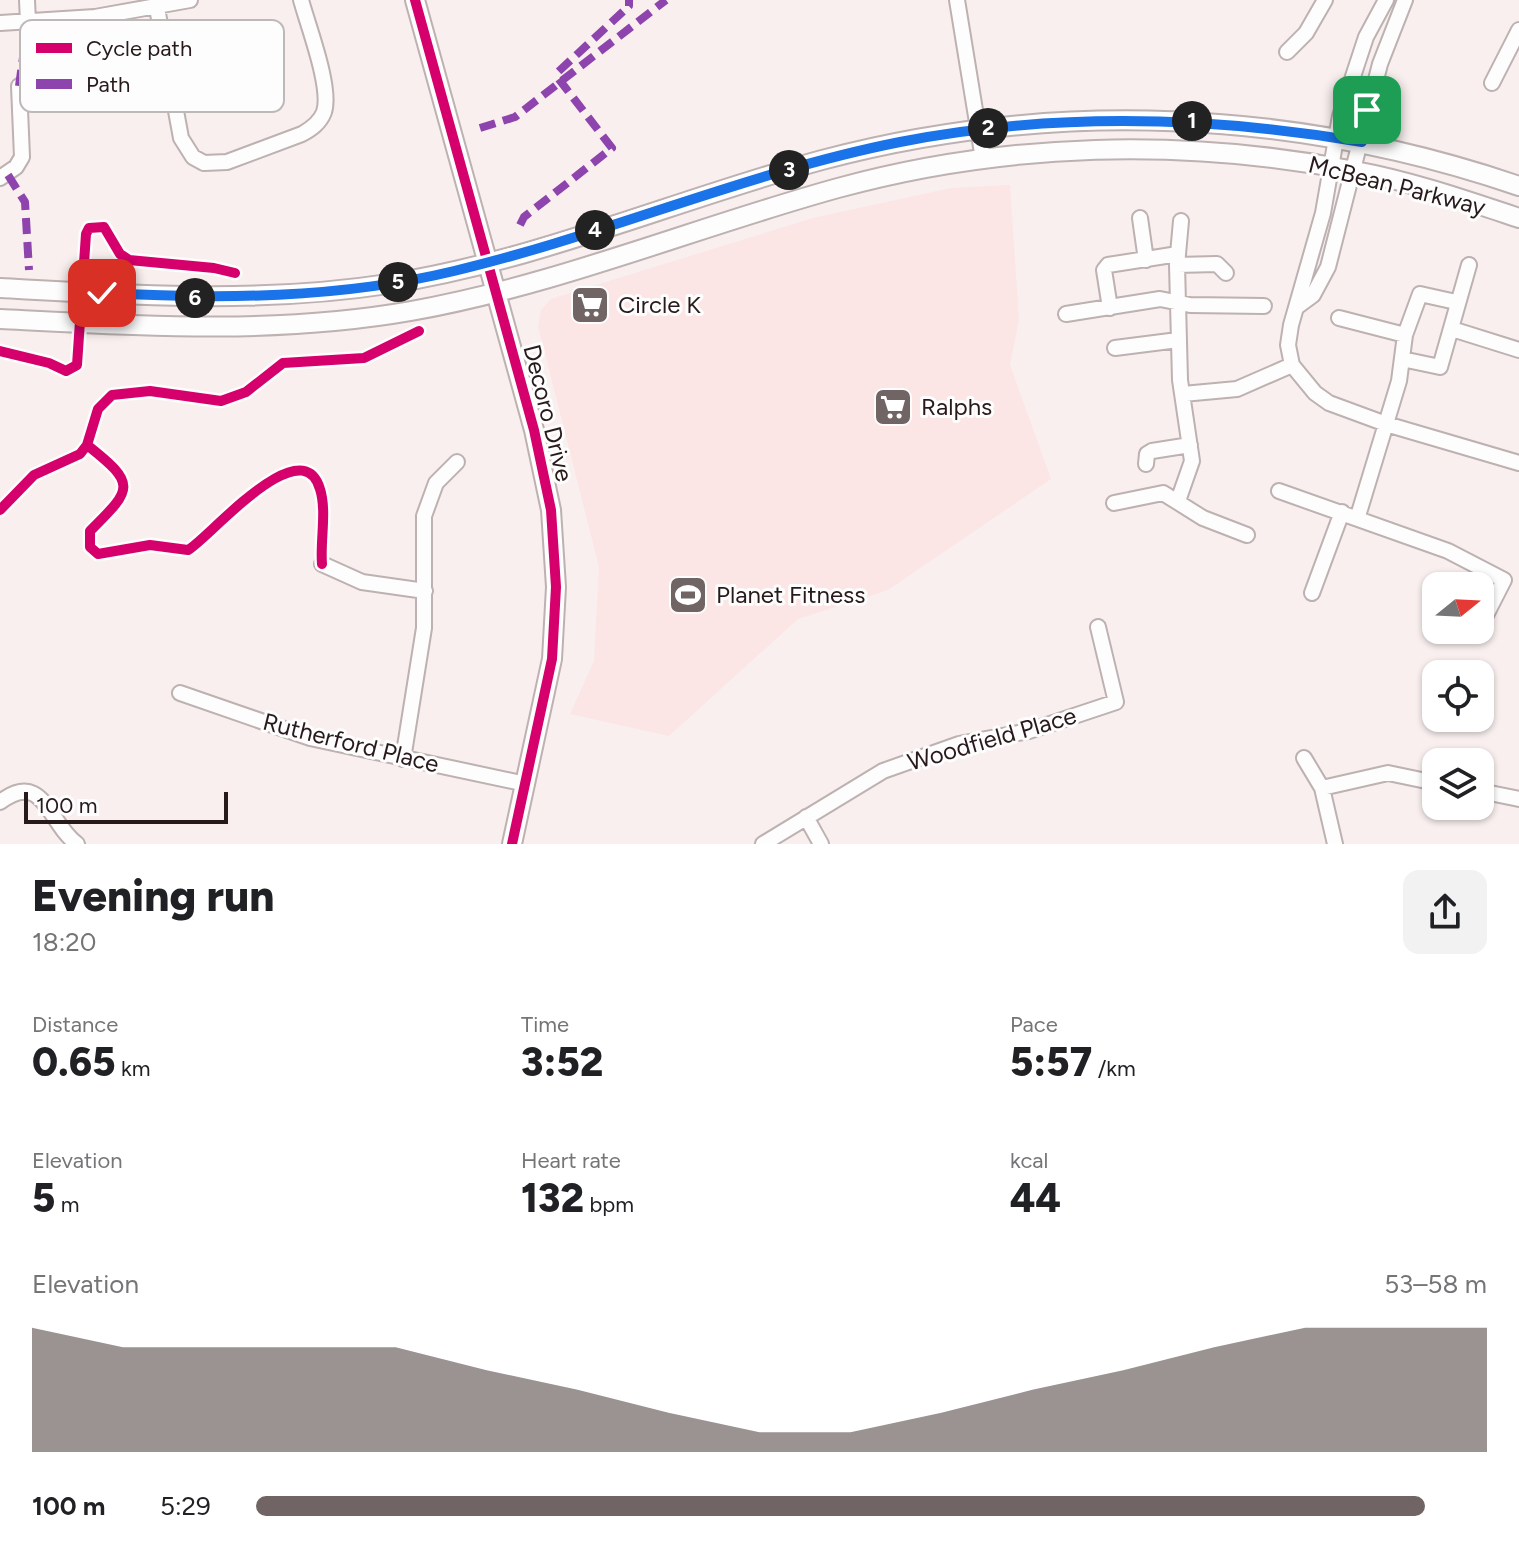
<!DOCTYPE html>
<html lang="en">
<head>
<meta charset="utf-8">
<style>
  body { margin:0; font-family:Figtree,sans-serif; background:#f2f2f2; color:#202124; height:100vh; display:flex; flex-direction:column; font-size:30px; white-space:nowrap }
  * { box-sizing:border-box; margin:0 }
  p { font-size:26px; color:#757577 }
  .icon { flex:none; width:44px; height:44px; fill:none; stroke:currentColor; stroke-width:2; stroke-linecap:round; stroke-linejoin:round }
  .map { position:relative; height:844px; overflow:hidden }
  .sheet { display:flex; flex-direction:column; background:#fff; flex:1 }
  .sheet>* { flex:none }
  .needle { width:52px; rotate:72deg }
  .controls { position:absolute; left:1422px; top:572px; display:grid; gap:16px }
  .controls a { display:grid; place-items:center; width:72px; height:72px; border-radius:16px; background:#fff; box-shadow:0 2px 6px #0004; font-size:40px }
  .scale { position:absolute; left:24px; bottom:20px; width:204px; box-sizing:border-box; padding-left:8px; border:4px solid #28191a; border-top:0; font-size:22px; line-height:28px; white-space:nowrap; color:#28191a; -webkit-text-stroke:6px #fdfdfd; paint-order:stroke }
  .pin { position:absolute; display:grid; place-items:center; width:68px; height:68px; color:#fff; margin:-34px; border-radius:16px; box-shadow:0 4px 12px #0006 }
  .km { position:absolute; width:40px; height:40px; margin:-20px; border-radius:50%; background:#222; color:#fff; font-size:22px; line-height:40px; text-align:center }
  .round { display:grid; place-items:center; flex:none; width:84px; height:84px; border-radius:16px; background:#f2f2f2 }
  .summary { display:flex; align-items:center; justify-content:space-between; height:136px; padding:0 32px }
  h1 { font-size:44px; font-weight:800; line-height:60px }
  .figures { display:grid; grid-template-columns:repeat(3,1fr); gap:12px; height:136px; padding:8px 32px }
  .figures div { display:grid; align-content:center }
  .figures b { font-size:40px; font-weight:800 }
  .figures small { font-size:22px; font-weight:400 }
  .figures p { font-size:22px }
  .chart { height:224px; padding:16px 32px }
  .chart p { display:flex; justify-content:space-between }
  .chart svg { width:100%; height:144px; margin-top:8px; fill:#716465; opacity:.7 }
  ul { padding:0 32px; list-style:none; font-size:26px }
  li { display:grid; grid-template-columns:128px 96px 1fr; align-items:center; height:60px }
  li i { height:20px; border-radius:10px; background:#716465 }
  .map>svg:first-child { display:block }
</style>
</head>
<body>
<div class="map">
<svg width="1519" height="844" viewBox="0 0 1519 844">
  <rect width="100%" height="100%" fill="#f9efef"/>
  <path fill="#fbe5e5" d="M1010,185L1019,320L1010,365L1051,479L888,590L798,619L669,736L570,714L594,661L599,567L538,326L541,310L551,299L813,218L951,188Z"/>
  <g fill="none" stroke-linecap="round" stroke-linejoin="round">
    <g stroke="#bdb1b1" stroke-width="18">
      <path id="minor" d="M27,0L28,22
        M957,0L983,159
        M1386,0L1366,37L1340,116L1323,213L1291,325L1288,345L1292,365L1315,393L1329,403L1386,424L1519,463
        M157,8L181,138L193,157L204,163L227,162L302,134C311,129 320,123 324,112C332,88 308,26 301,0
        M0,23L95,17L190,0
        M1287,52L1306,33L1325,0
        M1492,83L1519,30
        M0,178L16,167L22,157L19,86
        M1140,218L1146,260
        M1177,265L1217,264L1226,273
        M1298,306L1313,295L1328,267L1380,64L1405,0
        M1110,308L1104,270L1108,265L1178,254
        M1066,314L1160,299L1190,305L1264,306
        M1339,318L1405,335
        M1452,329L1519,350
        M1115,348L1178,340
        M1402,359L1440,367L1469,265
        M1183,394L1237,389L1292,365
        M1146,464L1147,454L1152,451L1190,445
        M1279,491L1448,551L1504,580L1480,627
        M1178,501L1192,461L1180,380L1177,265L1181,221
        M1114,503L1163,493L1203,518L1247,535
        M1358,516L1399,381L1405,335L1420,294L1456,302
        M322,564L362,582L425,591
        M1312,593L1342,512
        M180,693L310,738L526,784
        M1304,758L1322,788L1335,844
        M403,759L424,628V516L436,483L457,462
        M1322,788L1388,773L1436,783
        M1480,791L1519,799
        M0,802C44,769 48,823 77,844
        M806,817L821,844
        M763,844L883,771L959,744L1029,731L1116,702L1098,627"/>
    </g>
    <g stroke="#bdb1b1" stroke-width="22">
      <path id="secondary" d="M415,0L534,430L551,510L556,587L552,659L512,844
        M0,288C130,295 258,304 388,284C536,261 678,199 822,160C1052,99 1294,109 1519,186
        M0,319C138,326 274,335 411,311C557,285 696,227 838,188C1006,142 1184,138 1355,171C1410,181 1465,200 1519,218"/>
    </g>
    <use href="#minor" stroke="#fefdfd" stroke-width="14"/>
    <use href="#secondary" stroke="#fefdfd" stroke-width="18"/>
    <path stroke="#8e44ad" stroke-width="8" stroke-dasharray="16 8" stroke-linecap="butt" d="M19,86L28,22
      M480,128L515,117L666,0
      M8,175L25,202L29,270
      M520,225L524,217L612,148L558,78V72L629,6V0"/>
    <g stroke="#fdfdfd" stroke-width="15">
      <path id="cycleway" d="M415,0L534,430L551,510L556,587L552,659L512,844
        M0,351L49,363L66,371L77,365L86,234L89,228L104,227L120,254L129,260L214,268L235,273
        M87,445C138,485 132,489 90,531V547L98,554L150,545L188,550C208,539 302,427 320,489C327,511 320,541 322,564
        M0,510L34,475L80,454L87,445L98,409L112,395L150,391L221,401L246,392L283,363L364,358L419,331"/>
    </g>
    <use href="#cycleway" stroke="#d6006c" stroke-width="10"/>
  </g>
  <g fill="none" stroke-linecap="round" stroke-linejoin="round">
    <g stroke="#fff" stroke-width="16">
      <path id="route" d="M102,293C220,299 338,299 454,271C605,235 748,172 900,142C1054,112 1208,116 1362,142L1367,110"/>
    </g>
    <use href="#route" stroke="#1a73e8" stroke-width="10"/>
  </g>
  <defs>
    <g id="supermarket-square" transform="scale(2)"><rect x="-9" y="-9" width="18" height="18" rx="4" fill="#716465" stroke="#fdfdfd"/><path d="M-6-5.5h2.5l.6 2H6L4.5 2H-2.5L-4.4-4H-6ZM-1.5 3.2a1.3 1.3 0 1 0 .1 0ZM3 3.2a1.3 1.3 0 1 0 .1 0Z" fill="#fff"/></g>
    <g id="stadium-square" transform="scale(2)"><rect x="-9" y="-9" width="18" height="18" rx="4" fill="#716465" stroke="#fdfdfd"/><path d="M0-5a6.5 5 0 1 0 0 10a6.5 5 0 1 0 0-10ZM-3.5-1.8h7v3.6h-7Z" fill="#fff"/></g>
  </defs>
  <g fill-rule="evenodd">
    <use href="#supermarket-square" x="590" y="305"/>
    <use href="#supermarket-square" x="893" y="407"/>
    <use href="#stadium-square" x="688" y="595"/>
  </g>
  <g text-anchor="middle" stroke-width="6" stroke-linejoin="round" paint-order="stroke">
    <g font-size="24" fill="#28191a" stroke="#fdfdfd">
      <text transform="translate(1397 186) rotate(14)" y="8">McBean Parkway</text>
      <text transform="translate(548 413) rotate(76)" y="8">Decoro Drive</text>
      <text transform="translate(992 739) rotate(-16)" y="8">Woodfield Place</text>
      <text transform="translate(351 743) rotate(14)" y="8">Rutherford Place</text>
    </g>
    <g font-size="24" fill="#28191a" stroke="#fdfdfd" text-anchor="start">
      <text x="618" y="313">Circle K</text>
      <text x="921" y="415">Ralphs</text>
      <text x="716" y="603">Planet Fitness</text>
    </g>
  </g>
  <rect x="20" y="20" width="264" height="92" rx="12" fill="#fdfdfd" stroke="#bdb9b9" stroke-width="2"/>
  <rect x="36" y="43" width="36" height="10" fill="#d6006c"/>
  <rect x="36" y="79" width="36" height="10" fill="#8e44ad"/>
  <g font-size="22" fill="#28191a">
    <text x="86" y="56">Cycle path</text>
    <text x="86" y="92">Path</text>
  </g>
</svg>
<div class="controls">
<a><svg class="needle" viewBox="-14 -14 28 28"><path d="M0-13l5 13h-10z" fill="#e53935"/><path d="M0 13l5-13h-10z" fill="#757577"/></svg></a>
<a><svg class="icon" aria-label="locate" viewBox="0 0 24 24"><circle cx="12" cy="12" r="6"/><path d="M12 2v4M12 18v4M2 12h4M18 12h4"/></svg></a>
<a><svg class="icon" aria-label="layers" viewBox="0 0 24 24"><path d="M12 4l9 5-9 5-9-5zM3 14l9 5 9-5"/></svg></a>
</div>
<div class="scale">100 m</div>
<div class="pin" style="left:1367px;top:110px;background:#1e9e55"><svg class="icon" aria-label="arrive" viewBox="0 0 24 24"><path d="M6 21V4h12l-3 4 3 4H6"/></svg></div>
<div class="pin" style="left:102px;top:293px;background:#d93025"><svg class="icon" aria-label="check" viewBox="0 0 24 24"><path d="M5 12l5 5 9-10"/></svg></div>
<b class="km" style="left:1192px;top:121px">1</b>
<b class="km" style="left:988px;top:128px">2</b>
<b class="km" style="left:789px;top:170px">3</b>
<b class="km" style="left:595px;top:230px">4</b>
<b class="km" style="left:398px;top:282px">5</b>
<b class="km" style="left:195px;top:298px">6</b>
</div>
<section class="sheet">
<div class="summary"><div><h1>Evening run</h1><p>18:20</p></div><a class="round"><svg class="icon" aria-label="share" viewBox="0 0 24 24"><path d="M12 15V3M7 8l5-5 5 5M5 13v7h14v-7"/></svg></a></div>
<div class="figures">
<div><p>Distance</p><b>0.65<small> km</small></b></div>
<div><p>Time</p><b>3:52</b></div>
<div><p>Pace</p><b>5:57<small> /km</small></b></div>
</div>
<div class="figures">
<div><p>Elevation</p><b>5<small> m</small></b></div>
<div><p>Heart rate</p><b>132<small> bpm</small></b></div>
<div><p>kcal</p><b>44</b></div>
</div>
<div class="chart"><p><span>Elevation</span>53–58 m</p>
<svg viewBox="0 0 160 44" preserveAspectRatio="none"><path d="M0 44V6L10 12L20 12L30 12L40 12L50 19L60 25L70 32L80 38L90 38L100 32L110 25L120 19L130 12L140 6L150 6L160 6V44z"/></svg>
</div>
<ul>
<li><b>100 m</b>5:29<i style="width:95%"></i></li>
</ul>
</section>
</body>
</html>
